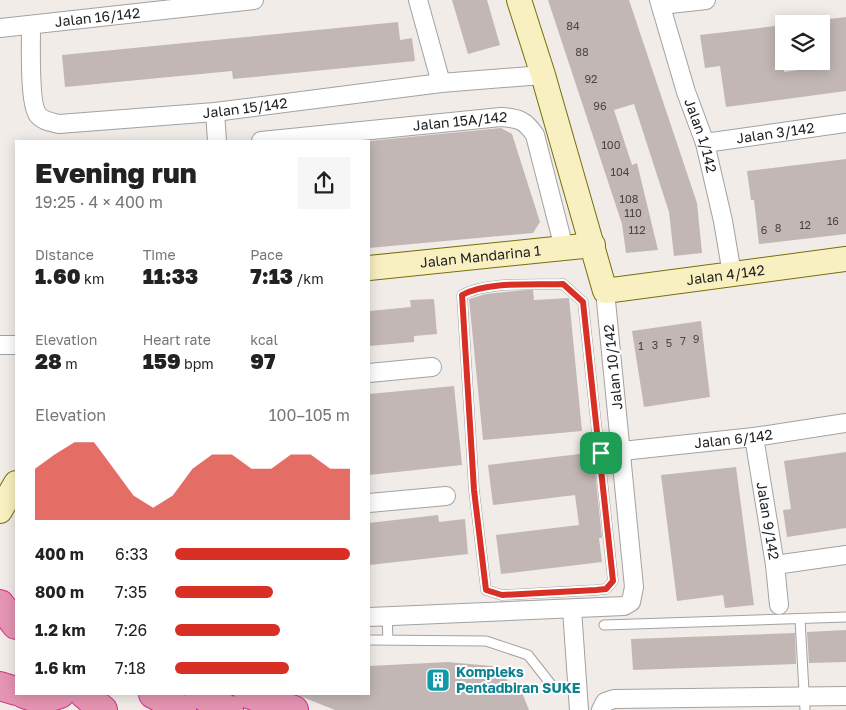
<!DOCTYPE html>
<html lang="en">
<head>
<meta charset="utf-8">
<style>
  body { margin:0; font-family:"Golos Text",sans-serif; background:#f6f6f6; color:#222; height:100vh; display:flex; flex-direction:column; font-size:19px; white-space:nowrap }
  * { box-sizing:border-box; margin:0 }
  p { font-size:16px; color:#767676 }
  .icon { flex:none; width:28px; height:28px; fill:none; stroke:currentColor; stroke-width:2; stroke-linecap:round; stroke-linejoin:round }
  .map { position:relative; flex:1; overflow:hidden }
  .drawer { position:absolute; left:15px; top:140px; width:355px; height:555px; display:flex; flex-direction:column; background:#fff; border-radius:0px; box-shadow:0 2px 12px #0003 }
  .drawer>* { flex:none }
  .tools { position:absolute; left:775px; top:15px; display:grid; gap:10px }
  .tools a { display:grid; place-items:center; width:55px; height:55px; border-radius:0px; background:#fff; box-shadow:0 2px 12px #0003; font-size:25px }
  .pin { position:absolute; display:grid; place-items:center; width:42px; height:42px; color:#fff; margin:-21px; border-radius:10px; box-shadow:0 2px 8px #0006 }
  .round { display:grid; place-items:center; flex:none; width:52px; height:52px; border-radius:0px; background:#f6f6f6 }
  .summary { display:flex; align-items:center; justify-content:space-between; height:85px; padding:0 20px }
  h1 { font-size:28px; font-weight:800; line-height:38px }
  .metrics { display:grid; grid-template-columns:repeat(3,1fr); gap:8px; height:85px; padding:5px 20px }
  .metrics div { display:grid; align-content:center }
  .metrics b { font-size:21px; font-weight:800 }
  .metrics small { font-size:14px; font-weight:400 }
  .metrics p { font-size:14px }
  .chart { height:140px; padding:10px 20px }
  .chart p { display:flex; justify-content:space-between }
  .chart svg { width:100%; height:90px; margin-top:5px; fill:#d93025; opacity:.7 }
  ul { padding:0 20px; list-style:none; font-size:16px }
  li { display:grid; grid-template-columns:80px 60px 1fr; align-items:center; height:38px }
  li i { height:12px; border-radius:6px; background:#d93025 }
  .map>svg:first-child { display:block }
</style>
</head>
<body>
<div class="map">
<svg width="846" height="710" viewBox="0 0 846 710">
  <rect width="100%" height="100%" fill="#f1ece8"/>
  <path fill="#c2b7b5" d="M452,0H487L500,45L468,54Z
    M548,0H629L697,203L702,253L674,256L669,212L634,104L614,110L632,165L637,163L658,250L626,253L622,224Z
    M846,17V91L726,107L720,66L705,68L700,35L784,25V72L821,67V20Z
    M398,22L400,40L412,38L415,61L233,79L232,71L65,87L62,55Z
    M501,128L512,134L540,222L533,233L369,248V141Z
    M846,159V234L759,244L754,200H751L747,171Z
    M525,290H533L534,300L569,298L582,431L483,440L469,299L486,294Z
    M434,299L437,334L414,336V342L369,346V311L411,307L410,300Z
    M701,321L710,397L644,407L632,331Z
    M454,386L462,465L369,475V394Z
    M846,452V528L787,537L783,510L791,509L784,461Z
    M588,453L591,472L595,471L602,538H599L602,562L501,574L496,535L579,525L575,495L493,505L488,465Z
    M736,467L754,605L725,608L723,595L677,601L661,475Z
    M438,515L439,522L465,519L468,554L369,565V523Z
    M846,630V662L809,663L807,632Z
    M795,633L796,664L633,670L631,639Z
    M448,662L492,666L523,695L529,710H335L295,694H369V666Z"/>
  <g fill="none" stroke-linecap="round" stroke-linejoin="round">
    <g stroke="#a2a2a2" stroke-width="11">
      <path id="lane" d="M563,284L583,302L613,581L606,589L596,590L502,595L486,590L474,490L462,295C488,281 534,285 563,284Z
        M387,616L388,640
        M800,619L805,710
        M604,625L846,617
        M369,640L486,641L528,655L550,683"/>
    </g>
    <g stroke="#a2a2a2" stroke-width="20">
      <g id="street">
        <path d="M418,0L441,83"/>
        <path id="s1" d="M659,0L686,92L705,143L723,221L732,274"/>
        <path d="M661,5L706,0"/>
        <path id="s2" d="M31,26C31,43 29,104 38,115C43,121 51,122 59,124L215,112L441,83L543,75"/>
        <path id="s3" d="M0,28L254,0"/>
        <path d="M215,112L217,141"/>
        <path id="s4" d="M261,141L501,117C518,118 525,120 535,135L564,248"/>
        <path id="s5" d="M705,143L846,123"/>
        <path d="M0,345H16"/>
        <path d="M369,373L432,367"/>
        <path id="s6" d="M754,437L775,565L779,605"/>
        <path id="s7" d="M622,451L754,437L846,423"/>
        <path d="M369,503L446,496"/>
        <path d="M775,565L846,555"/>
        <path d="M572,609L579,710"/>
        <path d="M369,617L624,606L631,602L634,587L605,291"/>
        <path d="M601,710L605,702L614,699L846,696"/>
      </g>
    </g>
    <g stroke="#776f09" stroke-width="26">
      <g id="secondary">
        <path id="s8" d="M519,0L543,75L605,291L846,259"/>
        <path id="s9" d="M369,268L593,245"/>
        <path d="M0,511L16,483"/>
      </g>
    </g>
    <g stroke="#d62f87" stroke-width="30">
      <path id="highway" d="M0,604L16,625
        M0,686L16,691
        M24,694L42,700L60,694
        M84,694L103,710
        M153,694L182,710
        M199,694L229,710
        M248,694L294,710"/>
    </g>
    <use href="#lane" stroke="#fff" stroke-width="9"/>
    <use href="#street" stroke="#fff" stroke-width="18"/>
    <use href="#secondary" stroke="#f8f0c0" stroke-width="24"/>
    <use href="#highway" stroke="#e594b2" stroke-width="28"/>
  </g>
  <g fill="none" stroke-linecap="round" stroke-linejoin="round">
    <g stroke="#fff" stroke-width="10">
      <path id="route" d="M563,284L583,302L613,581L606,589L596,590L502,595L486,590L474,490L462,295C487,281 534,285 563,284Z"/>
    </g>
    <use href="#route" stroke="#d93025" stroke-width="6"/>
  </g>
  <defs>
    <g id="building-square" transform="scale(1.25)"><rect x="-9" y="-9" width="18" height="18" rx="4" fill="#0f9aa8" stroke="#fff"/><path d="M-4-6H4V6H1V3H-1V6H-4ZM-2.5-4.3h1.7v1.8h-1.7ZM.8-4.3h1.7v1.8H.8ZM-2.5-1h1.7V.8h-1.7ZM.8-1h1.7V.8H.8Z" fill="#fff"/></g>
  </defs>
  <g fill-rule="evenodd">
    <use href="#building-square" x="438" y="680"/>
  </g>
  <g text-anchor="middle" stroke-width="4" stroke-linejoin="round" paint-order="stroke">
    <g font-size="11" fill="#494646">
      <text x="573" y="30">84</text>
      <text x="582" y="56">88</text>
      <text x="591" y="83">92</text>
      <text x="600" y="110">96</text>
      <text x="611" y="149">100</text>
      <text x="620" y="176">104</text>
      <text x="629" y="203">108</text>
      <text x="633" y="217">110</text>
      <text x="833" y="225">16</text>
      <text x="805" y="229">12</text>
      <text x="778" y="232">8</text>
      <text x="637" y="234">112</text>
      <text x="764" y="234">6</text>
      <text x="696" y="343">9</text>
      <text x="683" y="345">7</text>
      <text x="669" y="347">5</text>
      <text x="655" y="349">3</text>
      <text x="641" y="350">1</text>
    </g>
    <g font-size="14" fill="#212121" stroke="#fff">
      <text dy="5" stroke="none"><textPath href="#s3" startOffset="98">Jalan 16/142</textPath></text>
      <text dy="5" stroke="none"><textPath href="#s2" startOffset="300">Jalan 15/142</textPath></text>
      <text dy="5" stroke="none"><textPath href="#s4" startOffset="200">Jalan 15A/142</textPath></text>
      <text dy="5" stroke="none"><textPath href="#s5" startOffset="71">Jalan 3/142</textPath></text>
      <text dy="5" stroke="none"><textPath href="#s1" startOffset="142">Jalan 1/142</textPath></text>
      <text dy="5" stroke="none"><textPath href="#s9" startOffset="112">Jalan Mandarina 1</textPath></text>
      <text dy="5" stroke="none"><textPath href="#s8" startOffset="425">Jalan 4/142</textPath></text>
      <text transform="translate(613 367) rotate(-96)" y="5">Jalan 10/142</text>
      <text dy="5" stroke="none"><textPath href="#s7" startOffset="112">Jalan 6/142</textPath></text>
      <text dy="5" stroke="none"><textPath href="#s6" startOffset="85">Jalan 9/142</textPath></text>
    </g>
    <g font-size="14" font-weight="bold" fill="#0d838f" stroke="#fff" text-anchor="start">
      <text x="456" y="677">Kompleks<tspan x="456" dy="16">Pentadbiran SUKE</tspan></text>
    </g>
  </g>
</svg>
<div class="tools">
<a><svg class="icon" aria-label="layers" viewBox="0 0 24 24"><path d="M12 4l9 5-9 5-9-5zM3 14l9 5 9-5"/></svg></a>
</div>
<div class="pin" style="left:601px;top:453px;background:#1e9e55"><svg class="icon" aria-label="arrive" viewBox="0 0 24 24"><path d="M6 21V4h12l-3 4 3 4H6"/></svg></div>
<section class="drawer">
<div class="summary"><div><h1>Evening run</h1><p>19:25 · 4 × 400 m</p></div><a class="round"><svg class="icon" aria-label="share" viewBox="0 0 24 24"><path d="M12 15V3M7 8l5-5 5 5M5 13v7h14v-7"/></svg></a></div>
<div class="metrics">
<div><p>Distance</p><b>1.60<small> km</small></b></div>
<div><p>Time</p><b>11:33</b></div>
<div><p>Pace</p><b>7:13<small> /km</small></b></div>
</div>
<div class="metrics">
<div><p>Elevation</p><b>28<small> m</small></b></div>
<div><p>Heart rate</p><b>159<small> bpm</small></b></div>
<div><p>kcal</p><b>97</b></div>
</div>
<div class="chart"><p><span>Elevation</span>100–105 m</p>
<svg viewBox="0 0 160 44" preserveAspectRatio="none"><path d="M0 44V19L10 12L20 6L30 6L40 19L50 32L60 38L70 32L80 19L90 12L100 12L110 19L120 19L130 12L140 12L150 19L160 19V44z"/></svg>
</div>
<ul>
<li><b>400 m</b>6:33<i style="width:100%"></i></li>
<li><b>800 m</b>7:35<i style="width:56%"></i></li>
<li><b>1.2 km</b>7:26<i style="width:60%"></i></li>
<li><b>1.6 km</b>7:18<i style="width:65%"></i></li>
</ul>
</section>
</div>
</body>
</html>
